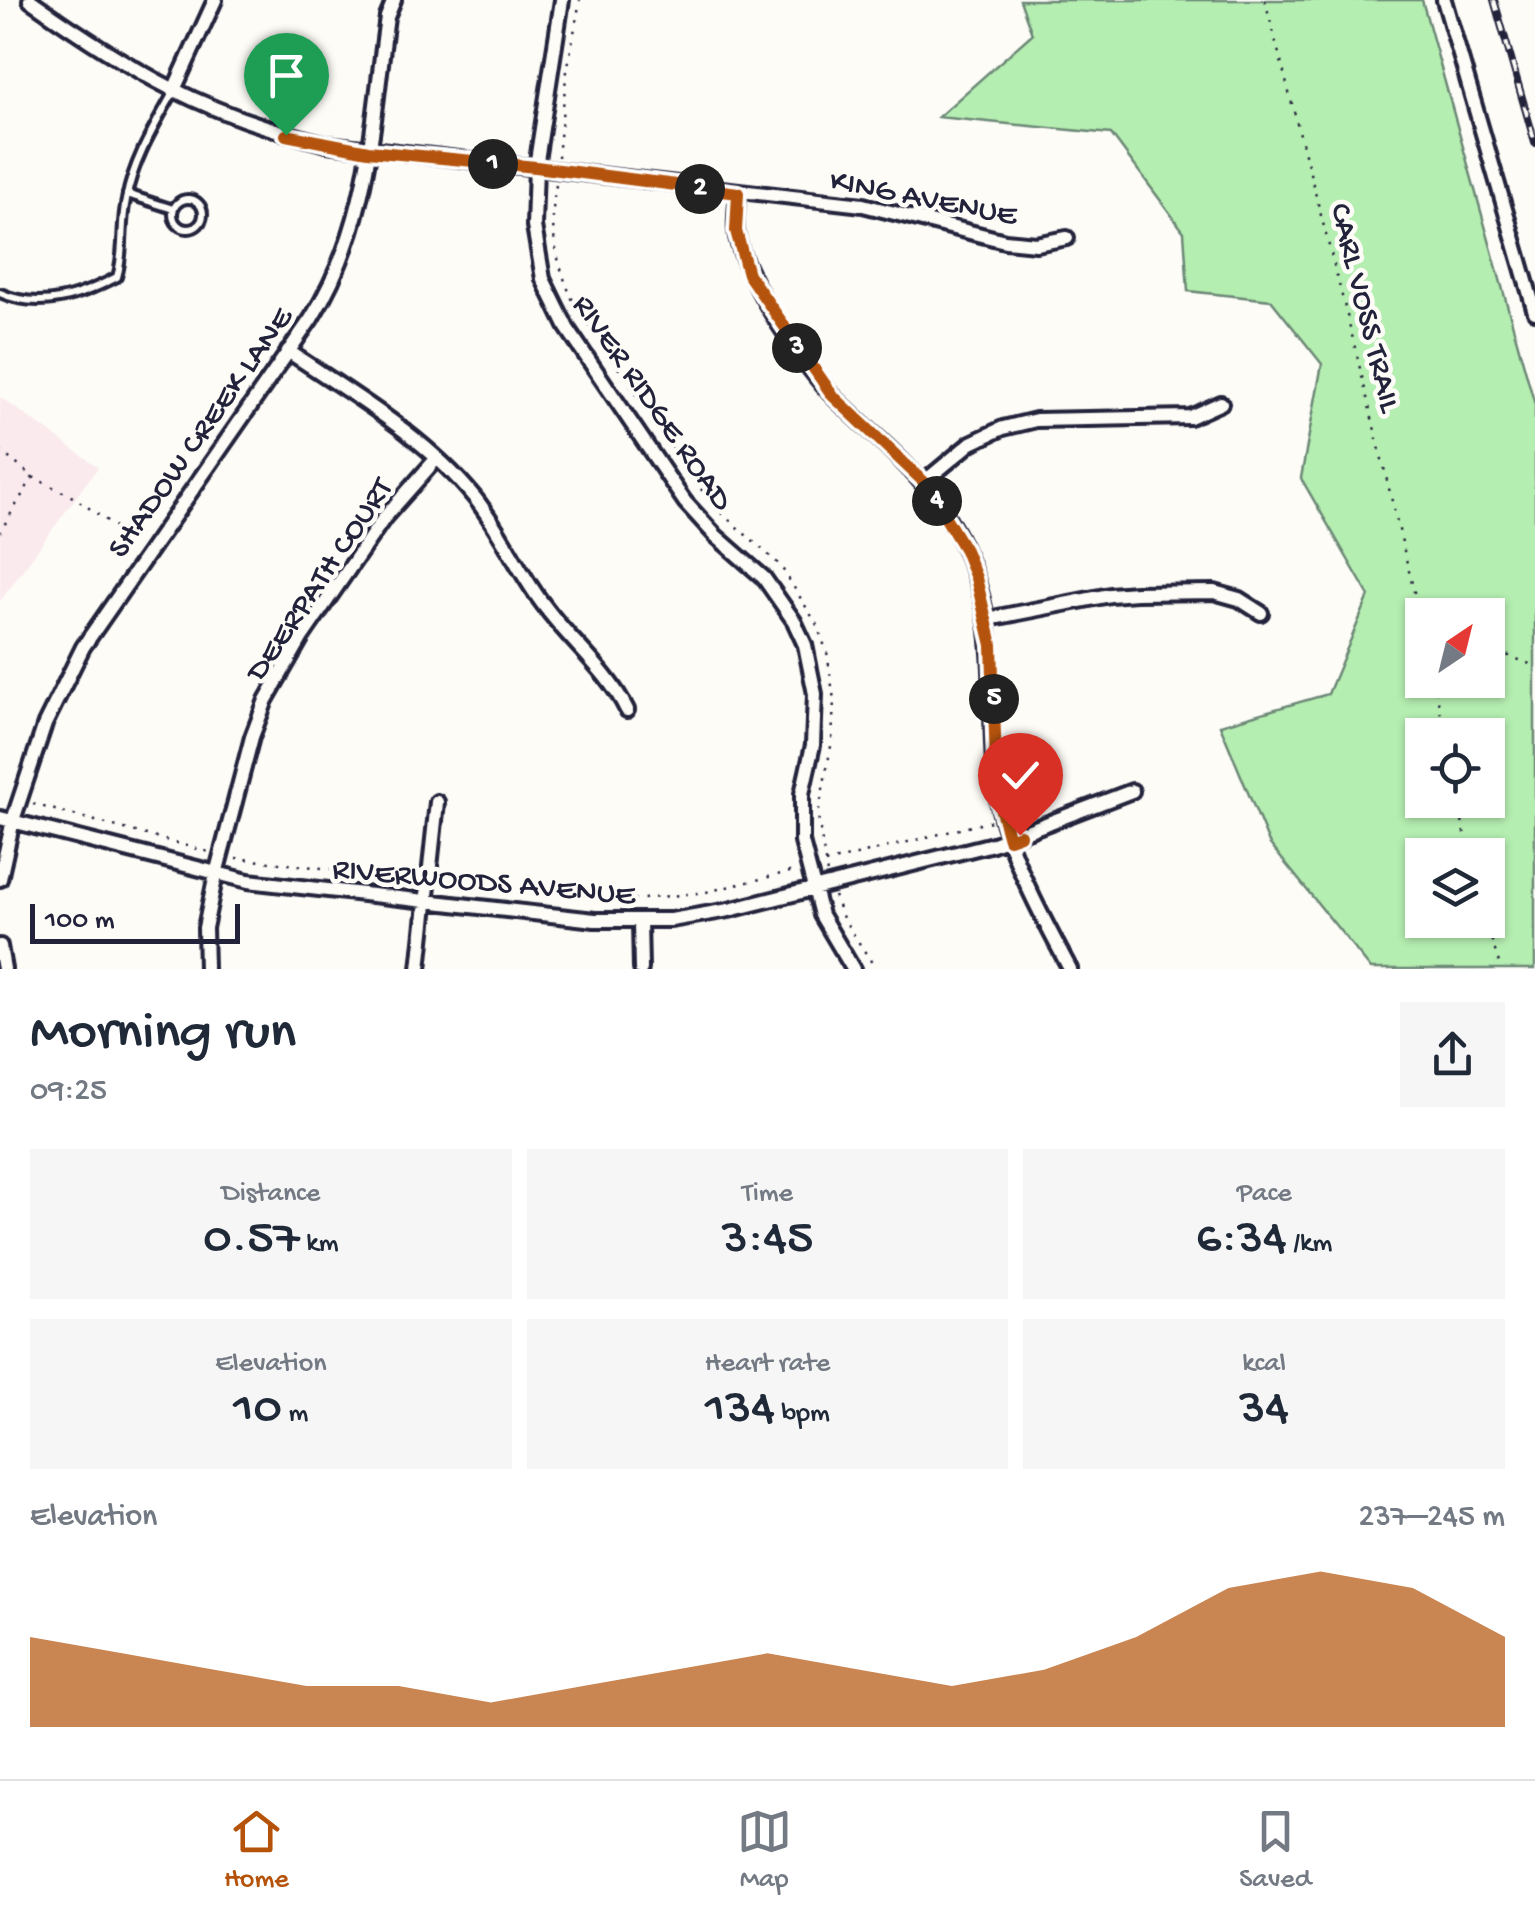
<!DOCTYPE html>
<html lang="en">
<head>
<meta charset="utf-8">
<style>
  body { margin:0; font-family:"Gochi Hand",sans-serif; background:#f6f6f7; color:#1f2937; height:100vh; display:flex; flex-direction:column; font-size:38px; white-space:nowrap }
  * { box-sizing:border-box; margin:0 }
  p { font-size:32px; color:#747a83 }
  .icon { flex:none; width:55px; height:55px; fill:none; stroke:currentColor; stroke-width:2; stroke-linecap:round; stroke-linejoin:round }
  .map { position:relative; height:969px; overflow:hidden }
  .details { display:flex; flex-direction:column; background:#fff; flex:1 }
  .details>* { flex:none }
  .needle { width:65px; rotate:35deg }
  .controls { position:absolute; left:1405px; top:598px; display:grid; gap:20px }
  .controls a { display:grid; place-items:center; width:100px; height:100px; border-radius:0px; background:#fff; box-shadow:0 2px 8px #0004; font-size:50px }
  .scale { position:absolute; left:30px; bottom:25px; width:210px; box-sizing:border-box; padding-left:10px; border:5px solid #22223b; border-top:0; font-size:28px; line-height:35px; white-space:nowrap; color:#22223b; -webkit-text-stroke:8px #fdfcf7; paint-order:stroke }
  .pin { position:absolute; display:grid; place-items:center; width:85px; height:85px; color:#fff; margin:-102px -42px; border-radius:50% 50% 50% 0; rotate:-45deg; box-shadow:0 0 10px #0007 }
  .pin .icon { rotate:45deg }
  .km { position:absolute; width:50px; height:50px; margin:-25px; border-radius:50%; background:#222; color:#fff; font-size:28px; line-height:50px; text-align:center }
  .round { display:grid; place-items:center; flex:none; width:105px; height:105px; border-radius:0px; background:#f6f6f7 }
  .headline { display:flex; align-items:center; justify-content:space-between; height:170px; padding:0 30px }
  h1 { font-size:55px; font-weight:600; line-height:75px }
  .stats { display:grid; grid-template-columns:repeat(3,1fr); gap:15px; height:170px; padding:10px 30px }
  .stats div { display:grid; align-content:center; border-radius:0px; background:#f6f6f7; text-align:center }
  .stats b { font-size:50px; font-weight:600 }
  .stats small { font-size:28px; font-weight:400 }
  .stats p { font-size:28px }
  .chart { height:280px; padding:20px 30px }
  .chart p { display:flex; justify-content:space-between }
  .chart svg { width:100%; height:180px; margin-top:10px; fill:#b45309; opacity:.7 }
  .dock { display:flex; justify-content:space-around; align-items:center; height:140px; border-top:2px solid #e0e1e3; background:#fff; font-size:28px; color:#747a83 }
  .dock a { display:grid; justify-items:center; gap:5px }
  .dock .on { color:#b45309 }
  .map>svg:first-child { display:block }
</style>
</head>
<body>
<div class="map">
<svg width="1535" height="969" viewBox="0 0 1535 969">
  <rect width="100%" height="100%" fill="#fdfcf7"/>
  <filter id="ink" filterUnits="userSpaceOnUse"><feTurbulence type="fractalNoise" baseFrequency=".01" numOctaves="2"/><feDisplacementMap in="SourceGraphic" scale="20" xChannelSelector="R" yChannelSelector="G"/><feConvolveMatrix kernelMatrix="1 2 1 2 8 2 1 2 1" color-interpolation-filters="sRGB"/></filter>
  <g filter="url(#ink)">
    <path fill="#fae9ed" d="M0,397L98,467L0,601Z"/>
    <path fill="#b5eeb1" stroke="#6c8876" stroke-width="2.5" fill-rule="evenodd" d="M1020,0H1422L1535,405V969H1371L1269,843L1220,725L1328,694L1369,596L1301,478L1322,364L1271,300L1188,291L1184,232L1111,134L938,117L1032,34ZM1422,615H1488V680H1422ZM1422,735H1488V800H1422ZM1422,855H1488V920H1422Z"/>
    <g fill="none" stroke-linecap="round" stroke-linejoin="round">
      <g stroke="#22223b" stroke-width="14">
        <path id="service" d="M127,194L173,209
          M173 214a15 15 0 1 1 30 0a15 15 0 1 1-30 0Z
          M0,293C41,311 80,296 117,277C125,251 120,226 126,200C133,161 154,127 173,93"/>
      </g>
      <g stroke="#22223b" stroke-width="20">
        <path id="minor" d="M30,0C132,72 204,115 327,144L863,205L1005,241L1036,244L1067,238
          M562,0L536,167L534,226L543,279L567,328L685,502L716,536L764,578L794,621L805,645L815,694L813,745L802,794V842L821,915L853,969
          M1444,0L1535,312
          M173,92L215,0
          M738,193C737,205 735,219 736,231C742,275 804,368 836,399C881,442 928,478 957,534C1007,628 984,698 997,794C1004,847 1044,921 1070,969
          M288,351C353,395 425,436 475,498C502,532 519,574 546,608C572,643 608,671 627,710
          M924,482L971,443L1003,428L1036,420L1190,417L1221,403
          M988,619L1110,595L1136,593L1214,592L1239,599L1261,613
          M0,818L248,881L595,920H671L729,910L993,844L1132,791
          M0,879L13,820L45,724L83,647L311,319C370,225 372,124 387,17L394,0
          M640,922L641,969
          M0,946L4,969
          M206,969L205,928L216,874L252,737L266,700L302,637L384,518L437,458
          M419,969L437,802"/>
      </g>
      <path stroke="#22223b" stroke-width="2.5" stroke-dasharray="2.5 8" stroke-linecap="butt" d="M1265,0L1349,323L1422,625
        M558,157L566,77L580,0
        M556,185C548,227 556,263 574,303L712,505L780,565L816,623L827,652L834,700L832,741L818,816L827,874
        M0,451L33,477L0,532
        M33,477L75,498L139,544
        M1488,648L1535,666
        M1434,680L1445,735
        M1458,800L1469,855
        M33,804L209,852
        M236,858L417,879
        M825,863L991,821
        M445,882L634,900L706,892L798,870
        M834,896L843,918L876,969
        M1485,920L1501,969"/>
      <use href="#service" stroke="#fdfcf7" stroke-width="6"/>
      <use href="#minor" stroke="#fdfcf7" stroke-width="12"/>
      <g stroke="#22223b" stroke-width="8">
        <path id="rail" d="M1494,0L1535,143"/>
      </g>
      <use href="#rail" stroke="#fdfcf7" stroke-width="4" stroke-dasharray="11" stroke-linecap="butt"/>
    </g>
  </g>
  <g fill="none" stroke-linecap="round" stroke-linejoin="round" filter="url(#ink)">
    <g stroke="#fff" stroke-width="20">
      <path id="route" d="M286,135L368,151L536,167L738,193L736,231L748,274L833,396L924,482L965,550L976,578L992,645L997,796L1009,839L1020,835"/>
    </g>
    <use href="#route" stroke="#b45309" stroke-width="12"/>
  </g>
  <g text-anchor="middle" stroke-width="9" stroke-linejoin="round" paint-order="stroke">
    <g font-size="32" fill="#22223b" stroke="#fdfcf7">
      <text transform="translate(924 195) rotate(11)" y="11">KING AVENUE</text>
      <text transform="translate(1368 307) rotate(76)" y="11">CARL VOSS TRAIL</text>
      <text transform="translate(655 401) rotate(55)" y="11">RIVER RIDGE ROAD</text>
      <text transform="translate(198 431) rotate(-55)" y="11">SHADOW CREEK LANE</text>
      <text transform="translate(317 578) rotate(-56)" y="11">DEERPATH COURT</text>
      <text transform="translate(484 879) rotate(5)" y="11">RIVERWOODS AVENUE</text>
    </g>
  </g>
</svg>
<div class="controls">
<a><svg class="needle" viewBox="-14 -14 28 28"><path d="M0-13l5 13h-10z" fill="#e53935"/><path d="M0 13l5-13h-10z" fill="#747a83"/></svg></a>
<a><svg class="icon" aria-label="locate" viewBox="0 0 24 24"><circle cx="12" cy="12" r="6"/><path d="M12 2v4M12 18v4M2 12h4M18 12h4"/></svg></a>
<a><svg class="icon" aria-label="layers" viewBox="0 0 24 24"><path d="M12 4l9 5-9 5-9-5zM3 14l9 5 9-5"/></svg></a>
</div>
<div class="scale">100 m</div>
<div class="pin" style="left:286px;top:135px;background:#1e9e55"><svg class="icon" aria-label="arrive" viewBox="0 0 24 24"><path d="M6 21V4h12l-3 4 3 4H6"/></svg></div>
<div class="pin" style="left:1020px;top:835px;background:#d93025"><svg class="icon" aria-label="check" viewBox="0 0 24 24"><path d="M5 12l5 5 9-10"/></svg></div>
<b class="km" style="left:493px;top:164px">1</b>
<b class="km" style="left:700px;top:189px">2</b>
<b class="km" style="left:797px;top:348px">3</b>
<b class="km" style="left:937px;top:501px">4</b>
<b class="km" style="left:994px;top:699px">5</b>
</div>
<section class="details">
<div class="headline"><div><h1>Morning run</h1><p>09:25</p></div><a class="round"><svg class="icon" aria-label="share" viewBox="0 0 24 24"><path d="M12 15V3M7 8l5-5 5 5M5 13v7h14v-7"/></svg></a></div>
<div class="stats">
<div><p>Distance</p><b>0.57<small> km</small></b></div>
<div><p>Time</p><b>3:45</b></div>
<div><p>Pace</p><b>6:34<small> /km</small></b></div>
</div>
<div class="stats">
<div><p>Elevation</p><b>10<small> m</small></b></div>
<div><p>Heart rate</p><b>134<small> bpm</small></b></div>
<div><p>kcal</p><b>34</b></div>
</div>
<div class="chart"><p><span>Elevation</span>237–245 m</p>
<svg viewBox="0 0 160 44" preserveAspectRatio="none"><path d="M0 44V22L10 26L20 30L30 34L40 34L50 38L60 34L70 30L80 26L90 30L100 34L110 30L120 22L130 10L140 6L150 10L160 22V44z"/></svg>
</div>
</section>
<nav class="dock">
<a class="on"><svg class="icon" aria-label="home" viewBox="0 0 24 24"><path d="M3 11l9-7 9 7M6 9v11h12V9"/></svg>Home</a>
<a><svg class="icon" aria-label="map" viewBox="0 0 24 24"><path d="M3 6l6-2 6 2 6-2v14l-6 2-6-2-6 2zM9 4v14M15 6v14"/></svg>Map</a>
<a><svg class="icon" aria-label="saved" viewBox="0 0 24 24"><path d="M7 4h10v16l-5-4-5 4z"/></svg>Saved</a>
</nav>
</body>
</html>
